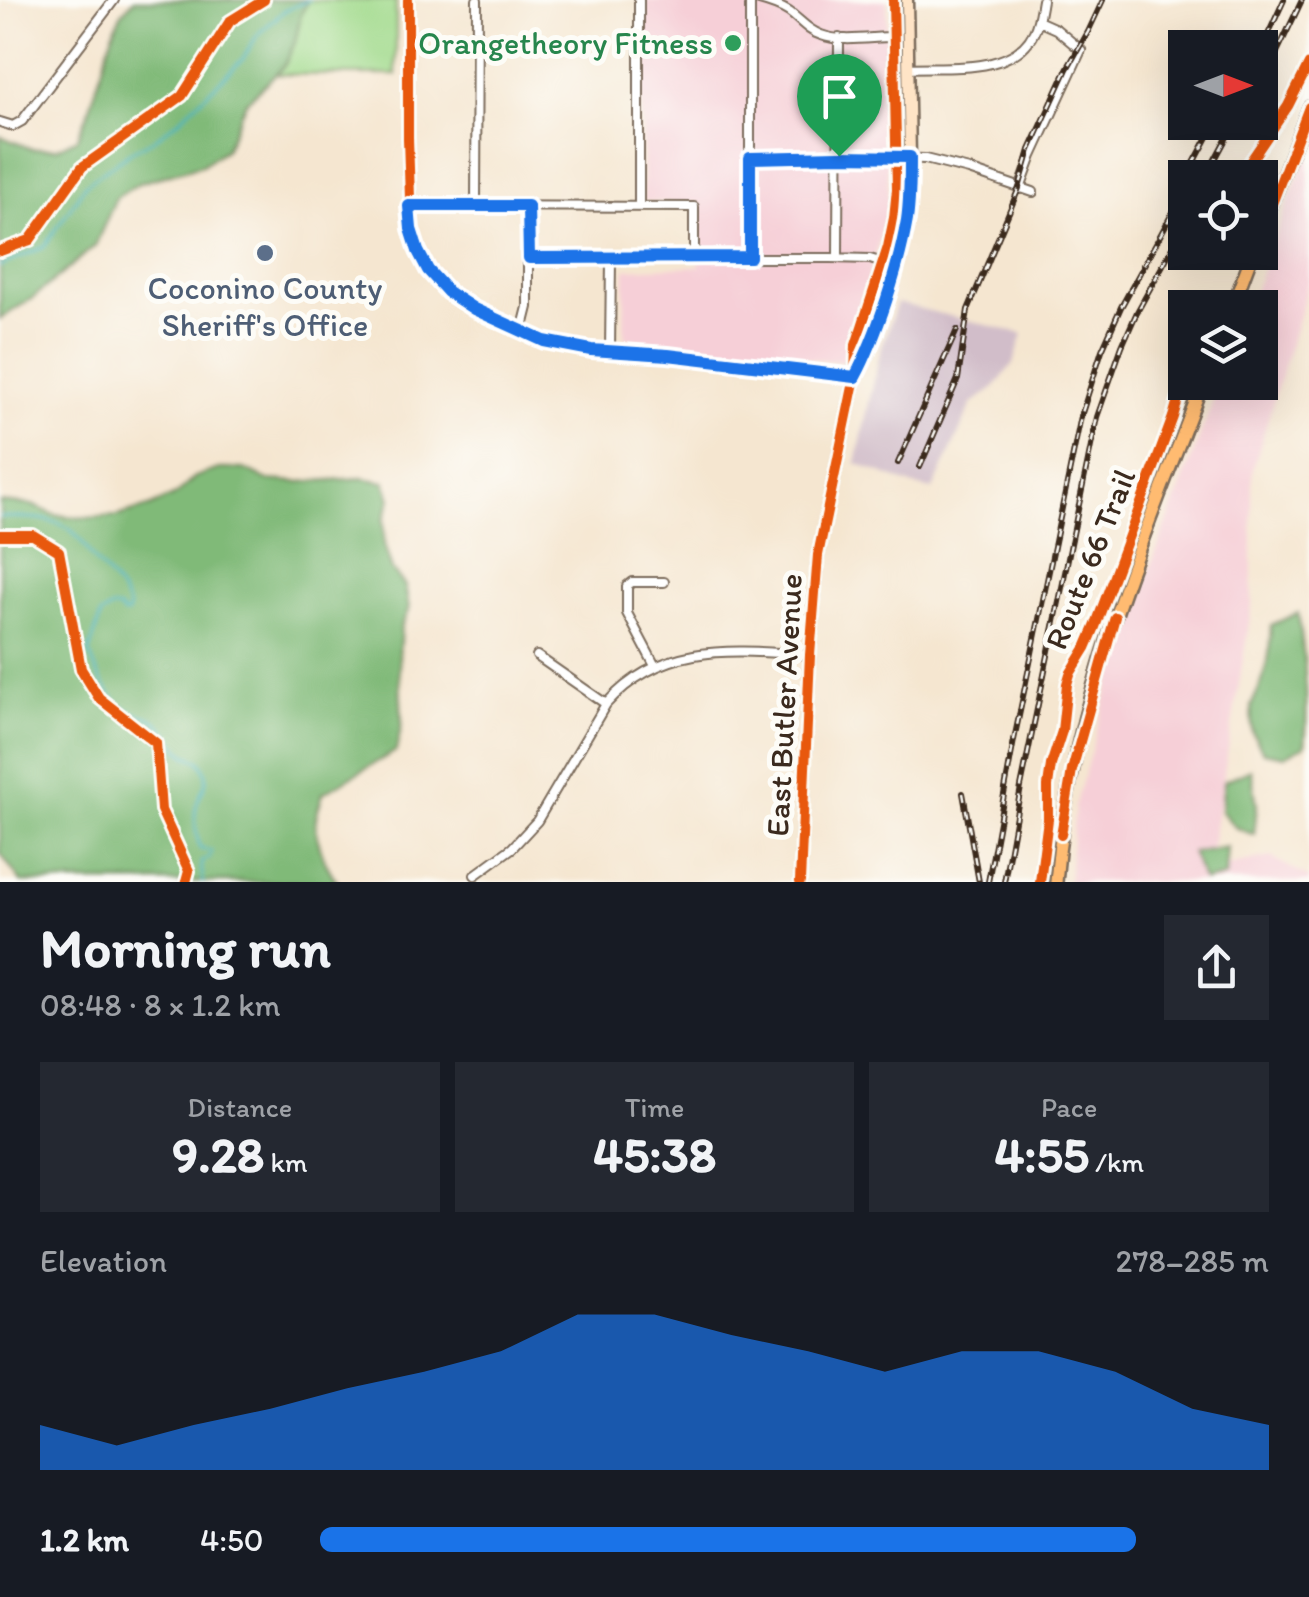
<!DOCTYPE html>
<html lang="en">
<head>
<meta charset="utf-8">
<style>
  body { margin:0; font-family:Itim,sans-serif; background:#242831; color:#f1f3f6; height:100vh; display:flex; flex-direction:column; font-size:38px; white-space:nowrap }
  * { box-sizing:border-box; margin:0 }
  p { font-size:32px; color:#9ea1a6 }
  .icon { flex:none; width:55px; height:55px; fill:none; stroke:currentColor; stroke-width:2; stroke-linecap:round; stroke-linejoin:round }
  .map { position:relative; height:882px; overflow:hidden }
  .panel { display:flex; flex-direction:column; background:#171b24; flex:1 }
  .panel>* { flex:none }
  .needle { width:65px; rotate:90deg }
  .fabs { position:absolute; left:1168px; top:30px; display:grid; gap:20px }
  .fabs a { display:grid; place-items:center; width:110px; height:110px; border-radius:0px; background:#171b24; box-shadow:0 10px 40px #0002; font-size:50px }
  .pin { position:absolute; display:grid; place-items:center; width:85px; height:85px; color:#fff; margin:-102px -42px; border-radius:50% 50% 50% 0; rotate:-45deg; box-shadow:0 0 10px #0007 }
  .pin .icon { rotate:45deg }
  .round { display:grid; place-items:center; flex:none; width:105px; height:105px; border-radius:0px; background:#242831 }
  .overview { display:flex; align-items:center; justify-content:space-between; height:170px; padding:0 40px }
  h1 { font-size:55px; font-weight:700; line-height:75px }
  .stats { display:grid; grid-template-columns:repeat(3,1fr); gap:15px; height:170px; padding:10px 40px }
  .stats div { display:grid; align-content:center; border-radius:0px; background:#242831; text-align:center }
  .stats b { font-size:50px; font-weight:700 }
  .stats small { font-size:28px; font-weight:400 }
  .stats p { font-size:28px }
  .chart { height:280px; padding:20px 40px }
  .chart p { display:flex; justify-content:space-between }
  .chart svg { width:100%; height:180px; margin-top:10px; fill:#1a73e8; opacity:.7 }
  ul { padding:0 40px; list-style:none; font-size:32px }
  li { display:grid; grid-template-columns:160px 120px 1fr; align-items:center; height:75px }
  li i { height:25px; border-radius:12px; background:#1a73e8 }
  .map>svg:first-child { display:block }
</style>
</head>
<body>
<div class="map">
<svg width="1309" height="882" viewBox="0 0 1309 882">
  <rect width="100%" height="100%" fill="#fdfcf7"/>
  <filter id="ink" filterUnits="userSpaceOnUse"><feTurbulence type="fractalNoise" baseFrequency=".01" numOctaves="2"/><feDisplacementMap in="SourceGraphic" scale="20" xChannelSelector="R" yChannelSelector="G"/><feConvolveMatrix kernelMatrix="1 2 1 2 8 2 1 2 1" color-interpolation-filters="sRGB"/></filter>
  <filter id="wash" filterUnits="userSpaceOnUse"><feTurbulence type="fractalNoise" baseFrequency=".0048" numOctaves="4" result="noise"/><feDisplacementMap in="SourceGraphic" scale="40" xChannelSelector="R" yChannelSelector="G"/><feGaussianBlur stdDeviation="2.25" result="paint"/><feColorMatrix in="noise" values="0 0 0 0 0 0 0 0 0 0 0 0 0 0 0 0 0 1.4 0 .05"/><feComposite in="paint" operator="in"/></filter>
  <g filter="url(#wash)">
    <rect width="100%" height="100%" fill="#f5e6d0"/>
    <path fill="#f6cfd7" d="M641,0H887L888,210L845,362L659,344L624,338L625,269L700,266L698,204L643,201Z
      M1309,148V282L1252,472V605L1208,870L1271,857L1309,878V882H1068L1075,807L1111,680L1135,608L1220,383L1260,382V308L1248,307Z"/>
    <path fill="#d1bdc9" d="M897,303L1023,334L1014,362L995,387L972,404L933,490L914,486L856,463L880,352Z"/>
    <path fill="#a1da8c" stroke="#6e8255" stroke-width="2.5" d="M228,0H396V75L182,74Z"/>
    <path fill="#80ba78" stroke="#5e724b" stroke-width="2.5" d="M134,0H308L301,15L295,42L284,66L246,102L225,150L202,165L139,183L116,198L95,246L34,297L0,319V136L32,149L57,148L77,138L88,114L112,36L122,12Z
      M219,469H244L268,480L297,482L362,478L385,482L391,499L384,519V545L392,570L405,586L409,608L401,627L399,657L402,723L396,751L323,793C321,801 317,810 316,818C315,838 325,867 338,882H21L0,853V502L32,505L55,515L85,518L117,516L149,507L176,495L195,477Z
      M1298,613C1305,656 1309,701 1305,745L1285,756L1263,752L1252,732L1251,706L1262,682L1269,655L1271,625Z
      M1251,769L1257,805L1254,835L1235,827L1221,811L1224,781Z
      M1227,847L1225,877L1203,881L1192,853Z"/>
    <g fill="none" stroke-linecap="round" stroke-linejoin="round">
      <path stroke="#47b4c2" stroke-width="2.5" d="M0,266L44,247L86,184L129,153L155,139L179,120L243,59L258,34L284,11L309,0
        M0,517C22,518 53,516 71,530C81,538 88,552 96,562C109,576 121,589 129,607L127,614H122L120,609L112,608L101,615L89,652C97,675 108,699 130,711C141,716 150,715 159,724C176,739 175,753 200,761C214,782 201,787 196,807C193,821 197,835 200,849L212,851L209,858L201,862L203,882"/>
    </g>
  </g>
  <g filter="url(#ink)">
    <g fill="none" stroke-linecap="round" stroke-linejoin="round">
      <g stroke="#7c6c5c" stroke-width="12">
        <path id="minor" d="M639,0V205
          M759,0C770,3 780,6 789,12C800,20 808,31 821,35C842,43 871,37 893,37
          M908,68C948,66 1014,75 1034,32C1039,22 1040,11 1042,0
          M0,122L13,126L22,121L114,0
          M750,158L839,156L925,159L969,170L1033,192
          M1020,189L1032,156L1081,50L1056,29L1038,21
          M409,206L694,207V257
          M476,206L477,0
          M750,257V0
          M529,258H831L870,259L883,263
          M838,258L839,38
          M522,331L528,307V206
          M610,352L611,258
          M537,656L606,704
          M655,666L627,613V586L632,582H664
          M475,875L512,848L537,821L606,704C663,641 732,650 810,655"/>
      </g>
      <g stroke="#7c6c5c" stroke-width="14">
        <path id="tertiary" d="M408,0V138L411,229L418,251L428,270L447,292L460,302L522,331L545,341L568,347L667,355L855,377"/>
      </g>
      <g stroke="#7c6c5c" stroke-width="15">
        <path id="secondary" d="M858,372L868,353L907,220L910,157L907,0
          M800,882L810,655L818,555L855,377L856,345L888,247L894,218L897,189L893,0"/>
      </g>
      <g stroke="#7c6c5c" stroke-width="16">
        <path id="primary" d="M1260,235L1309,107
          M1232,308L1253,252
          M1056,882C1070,708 1141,544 1203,382"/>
      </g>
      <use href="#minor" stroke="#fff" stroke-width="8"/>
      <use href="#tertiary" stroke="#fff" stroke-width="9"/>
      <use href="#secondary" stroke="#ffe4c6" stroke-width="10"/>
      <use href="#primary" stroke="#ffbb71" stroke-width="11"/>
      <g stroke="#3b2a1e" stroke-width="6">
        <path id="rail" d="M1260,52L1284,0
          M1260,88L1302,0
          M1186,178L1216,122
          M1205,178L1235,122
          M898,463L957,330
          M920,467L958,379L968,310L1019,188L1030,150L1067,69L1088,32L1103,0
          M963,793L979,882
          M988,882L1014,740L1081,416L1102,350L1121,307L1185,190
          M1004,882L1021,787L1097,417L1122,346L1137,312L1185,225"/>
      </g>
      <use href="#rail" stroke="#fdfcf7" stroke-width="2.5" stroke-dasharray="8" stroke-linecap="butt"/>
      <g stroke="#fdfcf7" stroke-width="16">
        <path id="cycleway" d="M408,0V138L411,229L418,251L428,270L447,292L460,302L522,331L545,341L568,347L667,355L855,377
          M1239,178L1288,106L1309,64
          M1260,235L1309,107
          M0,251L30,240L82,167L182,96L230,21L264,0
          M0,535H33L59,551L81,669L99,698L156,743L161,810L189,871L186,882
          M1061,835L1072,770L1115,617
          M800,882L810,655L818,555L855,377L856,345L888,247L894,218L897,189L893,0
          M1040,882L1048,819V786L1051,765L1062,731L1067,684L1070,674L1086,648L1095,627L1173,417L1185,375"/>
      </g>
      <use href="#cycleway" stroke="#e8590c" stroke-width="10"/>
    </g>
  </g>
  <g fill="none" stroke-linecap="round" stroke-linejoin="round" filter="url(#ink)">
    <g stroke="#fff" stroke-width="20">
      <path id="route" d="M839,156L910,157C910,178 910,199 907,220C899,266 877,336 855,377L668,355L591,350L544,341L474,309L448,292L428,270L418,251L411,229L409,206H528L529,258L750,257V158Z"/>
    </g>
    <use href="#route" stroke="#1a73e8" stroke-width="12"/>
  </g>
  <circle fill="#2e9e5b" stroke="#fdfcf7" stroke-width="4" cx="733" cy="43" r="10"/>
  <circle fill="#5c6f8a" stroke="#fdfcf7" stroke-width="4" cx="265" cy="253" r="10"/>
  <g text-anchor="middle" stroke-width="10" stroke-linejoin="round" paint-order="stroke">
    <g font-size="32" fill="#27864d" stroke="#fdfcf7" text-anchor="end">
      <text x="713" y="54">Orangetheory Fitness</text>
    </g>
    <g font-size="32" fill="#4e5e75" stroke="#fdfcf7">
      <text x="265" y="299">Coconino County<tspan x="265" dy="37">Sheriff's Office</tspan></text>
    </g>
    <g font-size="32" fill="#3b2a1e" stroke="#fdfcf7">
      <text transform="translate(1090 559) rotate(-68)" y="11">Route 66 Trail</text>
      <text transform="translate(784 705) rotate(-87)" y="11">East Butler Avenue</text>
    </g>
  </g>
</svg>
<div class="fabs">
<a><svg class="needle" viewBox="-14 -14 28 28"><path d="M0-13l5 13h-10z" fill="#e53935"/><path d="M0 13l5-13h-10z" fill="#9ea1a6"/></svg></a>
<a><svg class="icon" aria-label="locate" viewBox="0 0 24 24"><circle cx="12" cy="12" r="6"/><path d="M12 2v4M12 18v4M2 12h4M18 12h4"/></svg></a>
<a><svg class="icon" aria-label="layers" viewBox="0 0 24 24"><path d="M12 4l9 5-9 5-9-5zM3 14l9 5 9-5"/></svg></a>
</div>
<div class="pin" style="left:839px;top:156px;background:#1e9e55"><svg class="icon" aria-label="arrive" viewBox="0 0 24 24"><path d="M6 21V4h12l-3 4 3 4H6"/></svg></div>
</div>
<section class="panel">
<div class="overview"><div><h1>Morning run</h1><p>08:48 · 8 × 1.2 km</p></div><a class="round"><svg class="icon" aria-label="share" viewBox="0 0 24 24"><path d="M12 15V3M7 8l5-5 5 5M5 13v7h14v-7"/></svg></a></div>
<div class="stats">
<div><p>Distance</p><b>9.28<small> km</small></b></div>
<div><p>Time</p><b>45:38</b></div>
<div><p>Pace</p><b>4:55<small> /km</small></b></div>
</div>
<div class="chart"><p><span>Elevation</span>278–285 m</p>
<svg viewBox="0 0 160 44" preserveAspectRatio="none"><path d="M0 44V33L10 38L20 33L30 29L40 24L50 20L60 15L70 6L80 6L90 11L100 15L110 20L120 15L130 15L140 20L150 29L160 33V44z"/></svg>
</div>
<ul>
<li><b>1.2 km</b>4:50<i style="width:86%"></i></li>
</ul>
</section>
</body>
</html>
